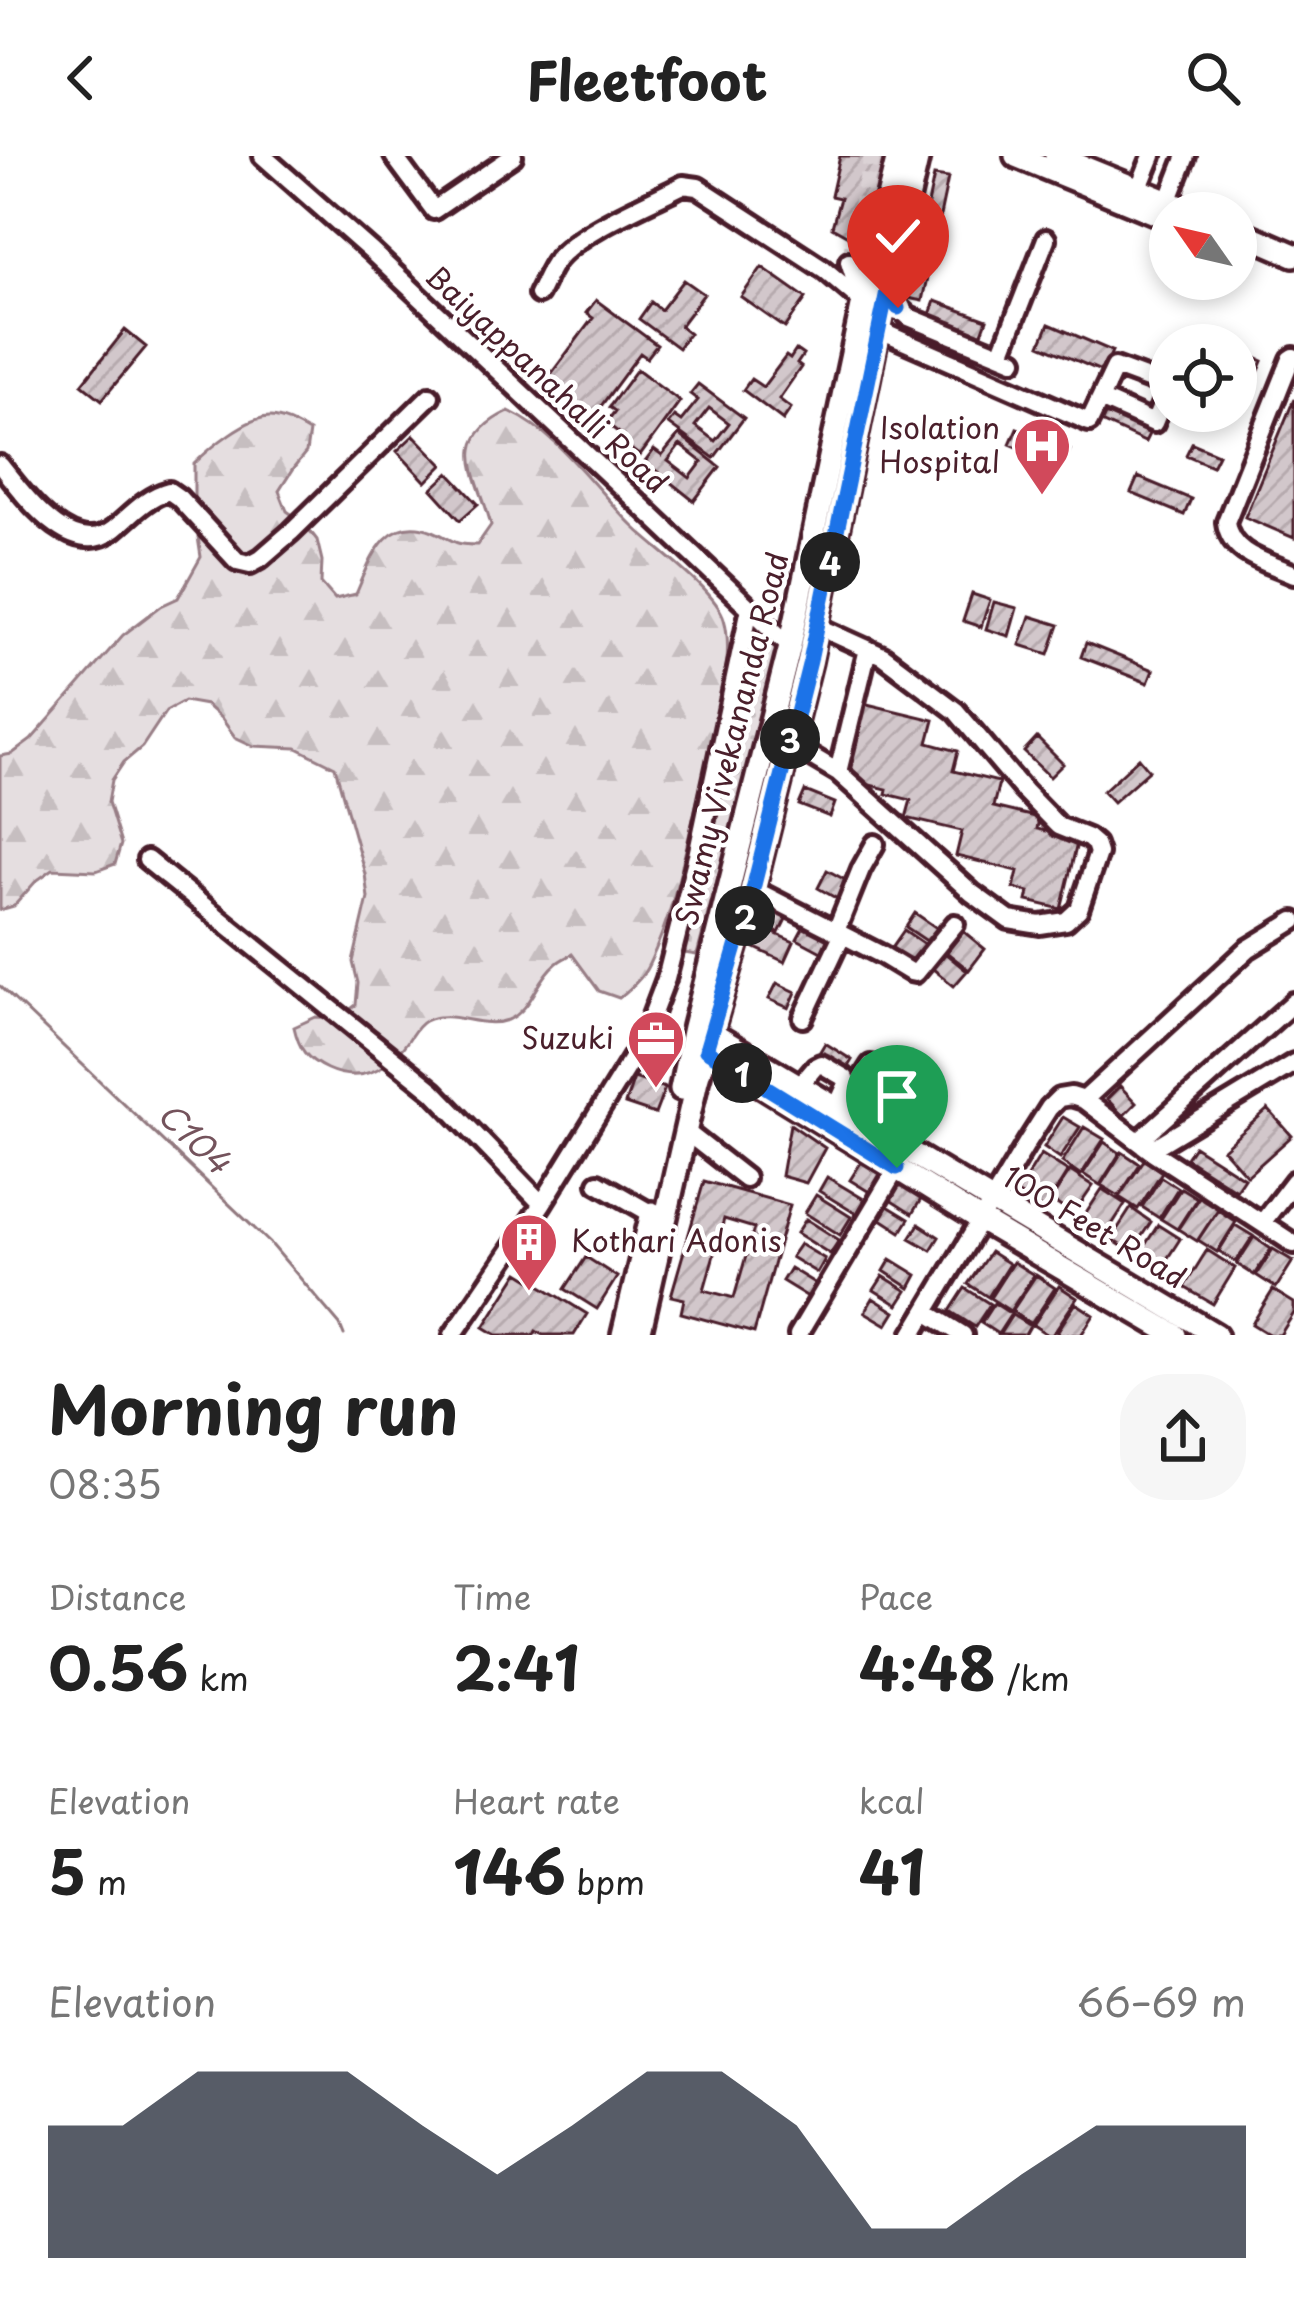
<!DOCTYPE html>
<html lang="en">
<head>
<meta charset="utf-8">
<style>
  body { margin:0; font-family:"Playpen Sans",sans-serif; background:#f6f6f6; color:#222; height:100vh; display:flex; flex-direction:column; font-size:45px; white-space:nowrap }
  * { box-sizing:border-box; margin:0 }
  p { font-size:39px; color:#767676 }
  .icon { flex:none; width:66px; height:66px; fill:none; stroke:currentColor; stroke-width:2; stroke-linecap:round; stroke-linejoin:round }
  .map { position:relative; height:1179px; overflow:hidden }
  .details { display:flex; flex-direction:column; background:#fff; flex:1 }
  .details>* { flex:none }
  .needle { width:78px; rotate:304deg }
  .controls { position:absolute; left:1149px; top:36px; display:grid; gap:24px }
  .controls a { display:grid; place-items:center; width:108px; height:108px; border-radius:50%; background:#fff; box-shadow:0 6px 18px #0003; font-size:60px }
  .pin { position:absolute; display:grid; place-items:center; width:102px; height:102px; color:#fff; margin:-123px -51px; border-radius:50% 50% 50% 0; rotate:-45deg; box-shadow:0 0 12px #0007 }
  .pin .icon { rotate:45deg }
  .km { position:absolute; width:60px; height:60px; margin:-30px; border-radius:50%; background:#222; color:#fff; font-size:33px; line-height:60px; text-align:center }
  .round { display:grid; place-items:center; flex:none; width:126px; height:126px; border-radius:48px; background:#f6f6f6 }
  .head { display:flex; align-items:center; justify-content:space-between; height:204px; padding:0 48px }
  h1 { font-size:66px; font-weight:700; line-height:90px }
  .metrics { display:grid; grid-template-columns:repeat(3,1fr); gap:18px; height:204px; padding:12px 48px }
  .metrics div { display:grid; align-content:center }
  .metrics b { font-size:60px; font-weight:700 }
  .metrics small { font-size:33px; font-weight:400 }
  .metrics p { font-size:33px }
  .chart { height:336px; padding:24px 48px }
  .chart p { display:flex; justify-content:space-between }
  .chart svg { width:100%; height:216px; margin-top:12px; fill:#111827; opacity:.7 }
  header { display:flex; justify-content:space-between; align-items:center; height:156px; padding:0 48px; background:#fff; font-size:54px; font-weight:700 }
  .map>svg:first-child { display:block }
</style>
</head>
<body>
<header><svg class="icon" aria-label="back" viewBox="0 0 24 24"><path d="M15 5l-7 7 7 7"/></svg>Fleetfoot<svg class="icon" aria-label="search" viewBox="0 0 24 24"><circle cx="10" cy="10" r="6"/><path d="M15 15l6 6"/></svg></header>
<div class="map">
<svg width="1294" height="1179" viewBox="0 0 1294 1179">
  <defs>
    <pattern id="forest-firs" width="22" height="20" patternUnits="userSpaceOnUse" patternTransform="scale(3)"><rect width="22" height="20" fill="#e5dee0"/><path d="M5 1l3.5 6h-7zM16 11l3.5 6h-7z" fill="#c6bec0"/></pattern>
    <pattern id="garden-dots" width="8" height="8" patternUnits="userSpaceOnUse" patternTransform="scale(3)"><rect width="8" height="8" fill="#e5dee0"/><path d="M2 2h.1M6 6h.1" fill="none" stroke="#c6bec0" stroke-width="1.8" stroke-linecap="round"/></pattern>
    <pattern id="building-hatch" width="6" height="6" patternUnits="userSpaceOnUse" patternTransform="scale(3)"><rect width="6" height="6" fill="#d2c7cb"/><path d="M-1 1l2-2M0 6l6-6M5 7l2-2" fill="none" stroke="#b6aaae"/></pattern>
  </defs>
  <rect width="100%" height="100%" fill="#fff"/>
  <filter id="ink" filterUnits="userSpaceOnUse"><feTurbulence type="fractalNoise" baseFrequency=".00833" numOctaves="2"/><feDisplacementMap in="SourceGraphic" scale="24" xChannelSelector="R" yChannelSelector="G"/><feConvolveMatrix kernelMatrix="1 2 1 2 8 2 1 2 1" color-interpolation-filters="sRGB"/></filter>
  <g filter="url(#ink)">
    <path fill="url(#forest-firs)" stroke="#987e86" stroke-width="3" d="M509,255C562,280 594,333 635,372C658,394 716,435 724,463C737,505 711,589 700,633C686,690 675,755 649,808C642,823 631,832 619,842L599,835L572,798C567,801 561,803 556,808C537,823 532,854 508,864C481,874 451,852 425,865C417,869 412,879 407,886C387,914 360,928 327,913C306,903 299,893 294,871L316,861L339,862L356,849L358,827L353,806L368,742L365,718L335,611L297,592L254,590L235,581L222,563L206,549L184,545L166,555L142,591L124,606L112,624L108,646L121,688L115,708L96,715L53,713L36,725L14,750L0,754V600L12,598L31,584L123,479L161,450L178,442L201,401L194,355V308C210,292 247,260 271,261C285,262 298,270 309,276L306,297L293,313L279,335L287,355L304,367L317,384L322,405L321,427L335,443L356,438C371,404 385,356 433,375C454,384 452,389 477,389L491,369C479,320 446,284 509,255Z"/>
    <path fill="url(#garden-dots)" stroke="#987e86" stroke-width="3" d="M752,466L779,492L697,799L678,796Z"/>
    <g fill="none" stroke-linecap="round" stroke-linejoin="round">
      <path stroke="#91787e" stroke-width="3" d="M0,830L272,1089L340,1169L344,1179"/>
    </g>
    <path fill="url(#building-hatch)" stroke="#4a1f2b" stroke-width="3" fill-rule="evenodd" d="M840,0H890L873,78L867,80H848L832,71L840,42L831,40Z
      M934,20L948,22L922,145L908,142Z
      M762,111L806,142L785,172L741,141Z
      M684,124L704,138L680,170L689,177L678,192L639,163L651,146L661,154Z
      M596,144L657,189L647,202L640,197L590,265L542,230L593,162L586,157Z
      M935,145L987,164L981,180L929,161Z
      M1049,168L1112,195L1103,216L1040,189Z
      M125,174L146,191L102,244L82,228Z
      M1236,193L1263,205L1256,222L1236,214Z
      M796,194L803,199L797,208L801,211L779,243L791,252L783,264L743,234L751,223L763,231L786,200L790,203Z
      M637,213L680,245L640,300L620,285L623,280L606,267L615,255L609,251Z
      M698,228L744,262L714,302L668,268L674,260L681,265L698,244L690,238ZM709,252L729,267L715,285L695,270Z
      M1294,243V382L1245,361Z
      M1106,249L1153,270L1145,286L1099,265Z
      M1017,272L1070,294L1063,310L1010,288Z
      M414,279L443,309L426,326L397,295Z
      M679,279L720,311L694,345L645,306L654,294L662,300ZM680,289L702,306L690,322L668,305Z
      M1192,287L1218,298L1212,310L1186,299Z
      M449,317L478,348L460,364L432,333Z
      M1138,321L1191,343L1184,359L1131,337Z
      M972,438L990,444L981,471L963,465Z
      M994,446L1017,452L1009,480L986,473Z
      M1030,460L1059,469L1049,498L1020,489Z
      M1086,487L1153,514L1148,527L1081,501Z
      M863,547L934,564L928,587L958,595L953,615L999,626L993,651L1039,662L1037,673L1078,683L1061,753L1027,745L1029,736L1014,732L1018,715L956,700L962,675L906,662L911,644L886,638L887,633L845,623Z
      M1037,582L1063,608L1050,621L1024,596Z
      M1139,602L1149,614L1113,646L1103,635Z
      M805,635L835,647L830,661L799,649Z
      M827,714L851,727L841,745L818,732Z
      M766,746L789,757L779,777L757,767Z
      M915,757L944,777L934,790L906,771Z
      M806,766L836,782L827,799L797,783Z
      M760,771L794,786L785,806L751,790Z
      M958,771L985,793L969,814L941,792Z
      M904,774L930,792L915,815L888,797Z
      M940,793L967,815L954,830L928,809Z
      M777,827L796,836L789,852L769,843Z
      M825,887L852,904L840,924L813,907Z
      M634,922L665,932L655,958L625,948Z
      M1120,930L1136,947L1123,960L1107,943Z
      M1268,953L1292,980L1247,1020L1223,993Z
      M1063,961L1080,971L1060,1002L1044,991Z
      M790,968L825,992L806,1027L781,1020Z
      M1084,971L1104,983L1081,1019L1062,1006Z
      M1104,986L1120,997L1100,1029L1083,1018Z
      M1194,990L1244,1022L1236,1034L1186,1002Z
      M1122,996L1140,1008L1119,1040L1101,1029Z
      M1041,998L1068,1015L1044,1054L1017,1037Z
      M1144,1004L1162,1016L1138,1053L1119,1041Z
      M862,1005L883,1018L871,1037L850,1024Z
      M1070,1015L1093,1030L1073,1059L1051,1044Z
      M827,1021L867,1045L858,1059L819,1035Z
      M1161,1021L1178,1032L1159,1062L1142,1051Z
      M898,1024L923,1040L912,1058L887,1042Z
      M704,1025L790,1049L754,1177L681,1157L684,1143L671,1140ZM724,1063L754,1072L734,1142L704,1134Z
      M1181,1032L1197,1042L1177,1073L1161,1063Z
      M1102,1033L1125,1048L1105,1080L1081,1065Z
      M816,1039L851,1061L840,1079L805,1057Z
      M1199,1041L1218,1053L1197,1085L1178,1073Z
      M886,1049L909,1063L901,1076L878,1061Z
      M1131,1052L1151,1066L1131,1096L1111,1083Z
      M1218,1054L1236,1066L1217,1096L1198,1084Z
      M806,1063L839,1084L830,1098L797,1077Z
      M919,1068L939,1081L931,1094L910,1082Z
      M1158,1069L1180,1083L1158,1117L1136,1103Z
      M1235,1069L1253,1080L1236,1106L1219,1095Z
      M1254,1081L1271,1093L1254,1119L1237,1108Z
      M800,1088L825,1103L817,1117L791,1101Z
      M1273,1093L1293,1105L1276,1132L1256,1119Z
      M1207,1094L1235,1112L1213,1148L1184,1131Z
      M990,1096L1009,1108L988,1141L968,1128Z
      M586,1101L617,1121L597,1153L565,1133Z
      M891,1103L917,1119L910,1132L884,1115Z
      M1013,1106L1034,1119L1010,1155L990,1142Z
      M790,1112L816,1128L808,1141L782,1125Z
      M519,1116L587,1158L574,1179H543L536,1175L534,1179H497L484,1171Z
      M1036,1119L1055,1132L1031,1168L1012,1155Z
      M883,1120L907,1135L898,1149L874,1134Z
      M1059,1130L1077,1142L1052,1179H1048L1033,1169Z
      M965,1132L990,1148L975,1171L950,1155Z
      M1273,1134L1294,1147V1157L1280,1179H1270L1252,1168Z
      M873,1142L895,1156L887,1169L865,1156Z
      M994,1147L1011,1158L998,1178L981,1167Z
      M1076,1147L1094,1159L1081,1179H1061L1057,1176Z
      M1012,1159L1030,1170L1025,1179H999Z"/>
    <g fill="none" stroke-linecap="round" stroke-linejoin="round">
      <path stroke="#dbd2d5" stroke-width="16" stroke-dasharray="16 8" stroke-linecap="butt" d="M849,105L872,0"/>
      <g stroke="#4a1f2b" stroke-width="26">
        <path id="minor" d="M263,0L372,96L790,490
          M394,0L434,54L513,0
          M1138,34L1152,0
          M1168,46L1186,0
          M849,105L860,140
          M887,135L898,151L909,161L1014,204
          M538,138C544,127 549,113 557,103C581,74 649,47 683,29L698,31L824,113L863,146
          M878,174L1089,266L1115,211L1169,231L1154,267L1100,243
          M1001,198L1046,83
          M1294,201L1291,203L1226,366C1230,399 1268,406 1294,418
          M0,309C23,337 71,407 114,373C131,359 146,341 169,335L179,342L237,405L250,408L261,402L291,376L430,240
          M817,470L883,500L956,555L1024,635L1058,670L1088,682L1095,688L1098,697L1079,753L1066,765L1040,769L1009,764L972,737L838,616
          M789,587L838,616L868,493
          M147,704L433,935L542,1048
          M753,733L882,799L910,816L915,817L955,768
          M836,775L861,713L875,688
          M803,862L842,779
          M799,930L815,911L821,908L845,922L846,930L836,952
          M1084,944L1248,793L1294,765
          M848,945L871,909
          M685,975L745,1022
          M1139,985L1294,846
          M1150,994L1294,907
          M598,1027L652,1058
          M1262,1067L1294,1025
          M926,1156L963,1179
          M453,1179L542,1048L642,886L666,823L697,700L750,452
          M798,1179L897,1012
          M912,1179L1028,985L1049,952L1059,942L1071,940L1084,944L1150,994L1294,1088"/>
      </g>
      <g stroke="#4a1f2b" stroke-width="30">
        <path id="major" d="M1016,0L1170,63
          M1056,0L1196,57
          M1236,74L1294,99
          M701,873L711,877L1216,1179
          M698,890L980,1064L1175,1179
          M681,933L694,871L790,490L863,146L898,0
          M623,1179L652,1057
          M639,1179L697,924L753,733L810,505L878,174L918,0"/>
      </g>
      <use href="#minor" stroke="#fff" stroke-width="16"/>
      <use href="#major" stroke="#fff" stroke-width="21"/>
    </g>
  </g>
  <g fill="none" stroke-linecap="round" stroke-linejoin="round" filter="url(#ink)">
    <g stroke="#fff" stroke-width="24">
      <path id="route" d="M897,1012L706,894L753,733L810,505L887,135L898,152"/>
    </g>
    <use href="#route" stroke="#1a73e8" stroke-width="15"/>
  </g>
  <defs>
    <g id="hospital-pin" transform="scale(3)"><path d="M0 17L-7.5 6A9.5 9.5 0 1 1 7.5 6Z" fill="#d1495b" stroke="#fff"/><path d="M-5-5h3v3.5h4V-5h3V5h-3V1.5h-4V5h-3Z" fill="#fff"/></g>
    <g id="office-pin" transform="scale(3)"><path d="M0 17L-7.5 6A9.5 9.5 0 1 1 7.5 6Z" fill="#d1495b" stroke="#fff"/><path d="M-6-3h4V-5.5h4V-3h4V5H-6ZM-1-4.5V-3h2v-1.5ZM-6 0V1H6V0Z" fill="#fff"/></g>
    <g id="building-pin" transform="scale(3)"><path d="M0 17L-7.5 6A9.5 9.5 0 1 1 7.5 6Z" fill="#d1495b" stroke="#fff"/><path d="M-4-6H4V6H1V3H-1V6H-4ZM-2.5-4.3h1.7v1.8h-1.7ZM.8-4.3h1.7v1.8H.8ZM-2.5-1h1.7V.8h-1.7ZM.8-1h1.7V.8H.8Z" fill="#fff"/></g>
  </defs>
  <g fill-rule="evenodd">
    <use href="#hospital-pin" x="1042" y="290"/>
    <use href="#office-pin" x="656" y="883"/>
    <use href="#building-pin" x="529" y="1086"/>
  </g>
  <g text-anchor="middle" stroke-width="9" stroke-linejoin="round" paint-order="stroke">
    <g font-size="30" fill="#4a1f2b" stroke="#fff">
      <text transform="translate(546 224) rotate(43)" y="10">Baiyappanahalli Road</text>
      <text transform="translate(733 583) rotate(-76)" y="10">Swamy Vivekananda Road</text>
      <text transform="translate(1094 1072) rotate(31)" y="10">100 Feet Road</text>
    </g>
    <g font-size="30" fill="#4a1f2b" stroke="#fff" text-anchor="end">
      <text x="1000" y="283">Isolation<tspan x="1000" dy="34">Hospital</tspan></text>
      <text x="614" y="893">Suzuki</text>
      <text x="571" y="1096" text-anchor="start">Kothari Adonis</text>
    </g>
    <g font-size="33" font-style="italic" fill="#74535c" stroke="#fff">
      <text transform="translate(194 982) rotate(44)" y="12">C104</text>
    </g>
  </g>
</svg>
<div class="controls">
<a><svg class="needle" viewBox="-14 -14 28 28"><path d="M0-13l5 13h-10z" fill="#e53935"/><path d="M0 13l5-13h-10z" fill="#767676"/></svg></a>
<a><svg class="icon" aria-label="locate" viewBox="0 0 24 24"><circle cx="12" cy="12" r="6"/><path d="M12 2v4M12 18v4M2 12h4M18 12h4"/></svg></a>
</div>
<div class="pin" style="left:897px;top:1012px;background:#1e9e55"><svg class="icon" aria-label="arrive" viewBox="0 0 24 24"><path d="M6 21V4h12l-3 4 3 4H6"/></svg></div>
<div class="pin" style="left:898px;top:152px;background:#d93025"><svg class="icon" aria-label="check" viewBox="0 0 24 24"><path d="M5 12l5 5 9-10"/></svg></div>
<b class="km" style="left:742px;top:917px">1</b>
<b class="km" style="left:745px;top:760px">2</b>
<b class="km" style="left:790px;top:583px">3</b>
<b class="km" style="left:830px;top:406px">4</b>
</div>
<section class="details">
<div class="head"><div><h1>Morning run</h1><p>08:35</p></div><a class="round"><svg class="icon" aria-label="share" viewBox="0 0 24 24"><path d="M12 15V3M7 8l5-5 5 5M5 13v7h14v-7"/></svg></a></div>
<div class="metrics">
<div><p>Distance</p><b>0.56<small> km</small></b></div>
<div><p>Time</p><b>2:41</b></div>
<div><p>Pace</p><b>4:48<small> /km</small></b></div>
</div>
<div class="metrics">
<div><p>Elevation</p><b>5<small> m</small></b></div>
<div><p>Heart rate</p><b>146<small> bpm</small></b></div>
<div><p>kcal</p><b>41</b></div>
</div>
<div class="chart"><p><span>Elevation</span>66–69 m</p>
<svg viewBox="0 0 160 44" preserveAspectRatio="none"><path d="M0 44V17L10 17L20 6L30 6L40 6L50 17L60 27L70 17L80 6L90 6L100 17L110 38L120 38L130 27L140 17L150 17L160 17V44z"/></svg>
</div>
</section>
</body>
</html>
